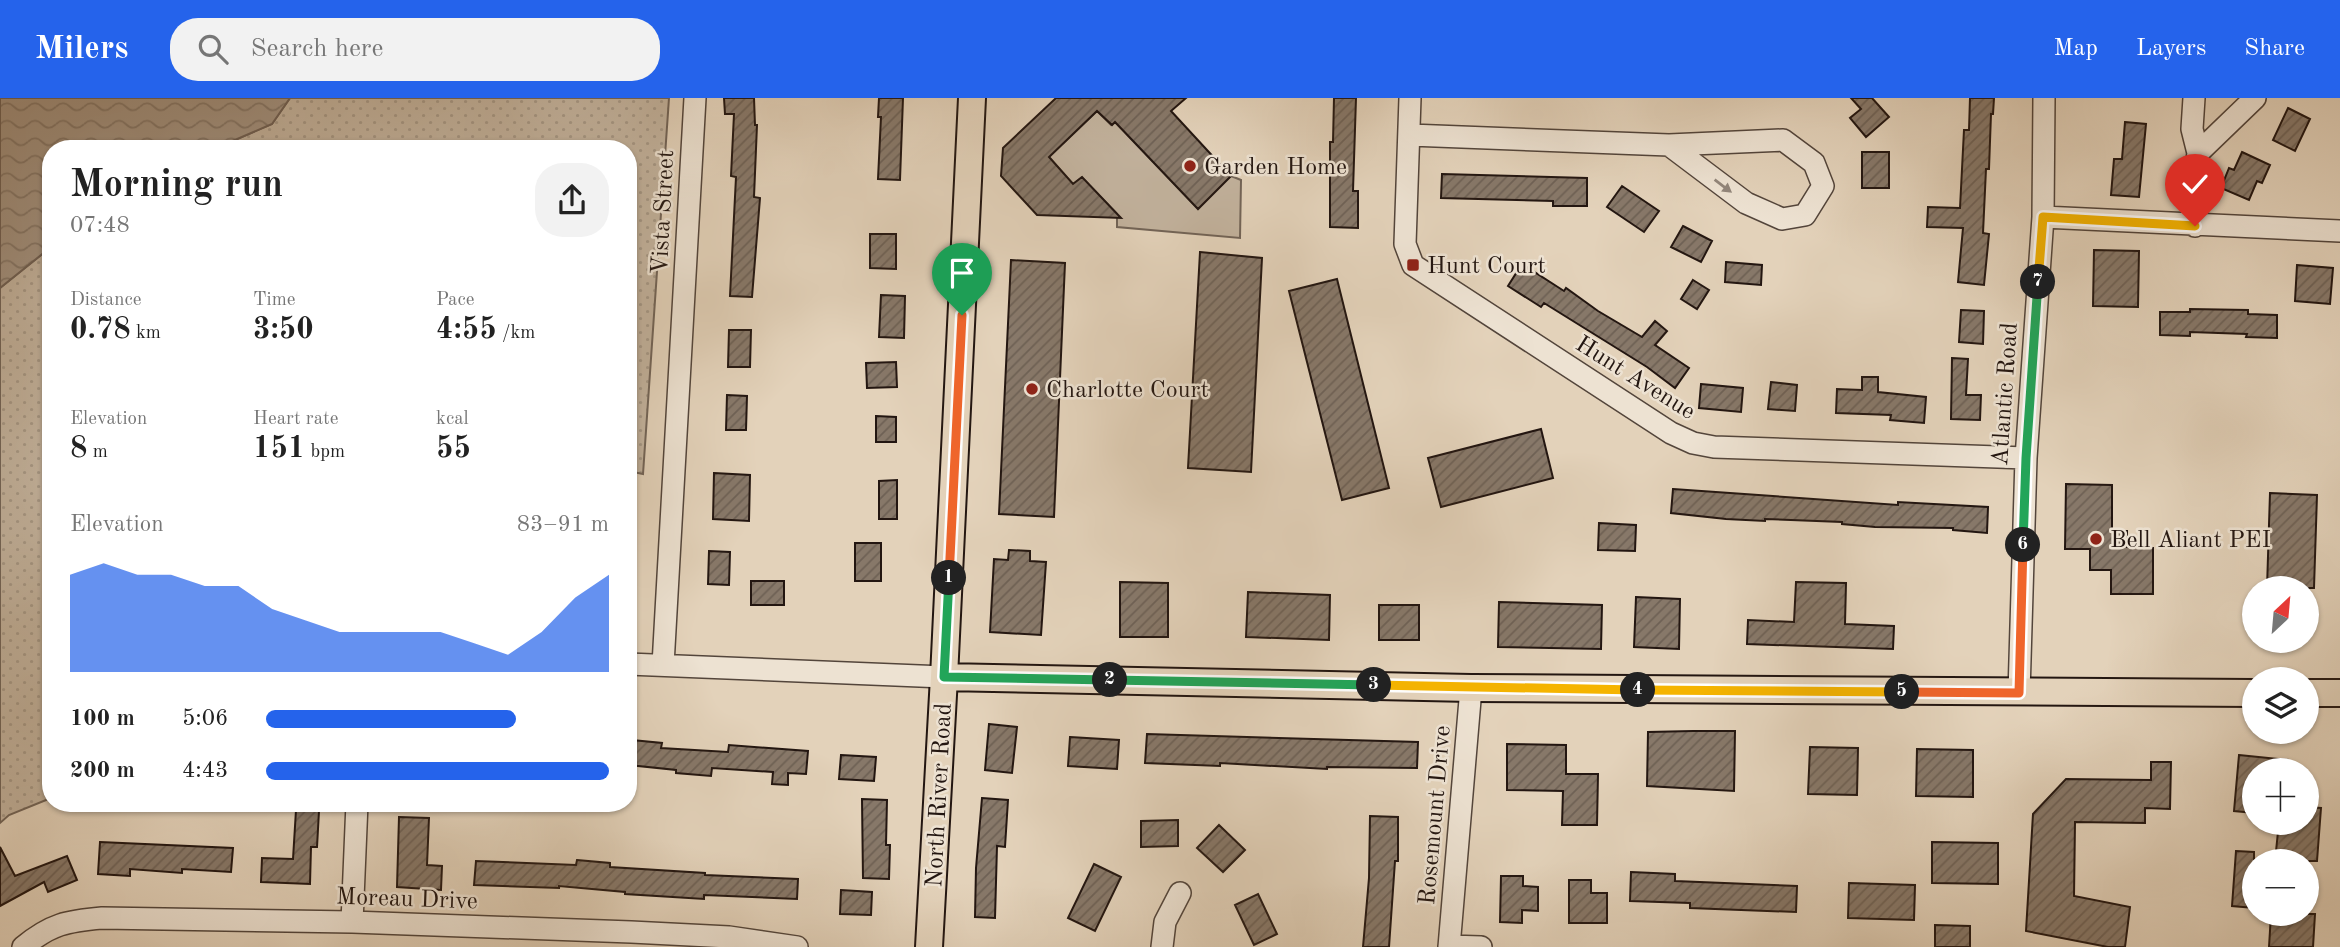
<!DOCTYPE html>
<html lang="en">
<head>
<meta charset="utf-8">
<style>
  body { margin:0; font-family:"Old Standard TT",serif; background:#f2f2f2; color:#222; height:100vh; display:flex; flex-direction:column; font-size:26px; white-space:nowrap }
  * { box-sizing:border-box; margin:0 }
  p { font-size:23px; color:#767676 }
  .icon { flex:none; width:38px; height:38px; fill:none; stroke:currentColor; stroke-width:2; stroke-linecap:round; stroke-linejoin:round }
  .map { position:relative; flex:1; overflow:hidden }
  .details { position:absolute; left:42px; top:42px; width:595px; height:672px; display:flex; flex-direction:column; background:#fff; border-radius:28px; box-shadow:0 2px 5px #0004 }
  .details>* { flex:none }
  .needle { width:46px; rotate:26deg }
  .buttons { position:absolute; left:2242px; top:478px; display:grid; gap:14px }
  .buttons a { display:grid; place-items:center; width:77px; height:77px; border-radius:50%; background:#fff; box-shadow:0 2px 5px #0004; font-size:35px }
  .pin { position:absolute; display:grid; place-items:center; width:60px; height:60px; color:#fff; margin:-72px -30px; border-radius:50% 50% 50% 0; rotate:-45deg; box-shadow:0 0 7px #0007 }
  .pin .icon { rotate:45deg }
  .km { position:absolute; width:35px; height:35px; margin:-18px; border-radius:50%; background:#222; color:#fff; font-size:19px; line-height:35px; text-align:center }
  .round { display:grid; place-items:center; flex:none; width:74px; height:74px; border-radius:28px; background:#f2f2f2 }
  .summary { display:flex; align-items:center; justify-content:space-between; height:119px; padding:0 28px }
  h1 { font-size:38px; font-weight:800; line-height:52px }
  .stats { display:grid; grid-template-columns:repeat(3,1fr); gap:10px; height:119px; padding:7px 28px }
  .stats div { display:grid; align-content:center }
  .stats b { font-size:30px; font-weight:800 }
  .stats small { font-size:19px; font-weight:400 }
  .stats p { font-size:19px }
  .chart { height:196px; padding:14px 28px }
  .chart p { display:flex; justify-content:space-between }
  .chart svg { width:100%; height:126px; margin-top:7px; fill:#2563eb; opacity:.7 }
  ul { padding:0 28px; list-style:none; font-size:23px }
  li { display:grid; grid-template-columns:112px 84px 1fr; align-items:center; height:52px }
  li i { height:18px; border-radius:9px; background:#2563eb }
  header { display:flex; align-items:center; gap:42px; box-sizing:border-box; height:98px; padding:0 35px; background:#2563eb; color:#fff }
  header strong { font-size:33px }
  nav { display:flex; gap:38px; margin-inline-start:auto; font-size:24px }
  .search { width:490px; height:63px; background:#f2f2f2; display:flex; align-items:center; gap:18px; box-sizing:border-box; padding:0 24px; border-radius:28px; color:#767676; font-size:26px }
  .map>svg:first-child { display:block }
</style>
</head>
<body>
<header>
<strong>Milers</strong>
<div class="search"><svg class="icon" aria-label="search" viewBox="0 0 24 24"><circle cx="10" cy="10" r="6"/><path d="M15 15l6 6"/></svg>Search here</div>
<nav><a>Map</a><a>Layers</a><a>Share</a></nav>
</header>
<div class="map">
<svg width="2340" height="849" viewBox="0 0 2340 849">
  <defs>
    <pattern id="park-dots" width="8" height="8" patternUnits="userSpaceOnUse" patternTransform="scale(1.75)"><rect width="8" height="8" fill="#c2b29d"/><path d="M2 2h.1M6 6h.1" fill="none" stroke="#a69886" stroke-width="1.8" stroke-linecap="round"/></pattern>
    <pattern id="water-waves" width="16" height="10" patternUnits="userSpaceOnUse" patternTransform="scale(1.75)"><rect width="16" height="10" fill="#a29281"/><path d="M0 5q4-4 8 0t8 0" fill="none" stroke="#847668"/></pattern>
    <pattern id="building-hatch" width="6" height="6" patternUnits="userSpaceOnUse" patternTransform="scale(1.75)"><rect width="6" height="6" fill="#877869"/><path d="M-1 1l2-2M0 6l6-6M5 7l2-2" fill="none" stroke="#6e6155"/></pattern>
  </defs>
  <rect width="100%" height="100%" fill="#e3d2ba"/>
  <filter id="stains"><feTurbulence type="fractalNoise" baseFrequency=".00286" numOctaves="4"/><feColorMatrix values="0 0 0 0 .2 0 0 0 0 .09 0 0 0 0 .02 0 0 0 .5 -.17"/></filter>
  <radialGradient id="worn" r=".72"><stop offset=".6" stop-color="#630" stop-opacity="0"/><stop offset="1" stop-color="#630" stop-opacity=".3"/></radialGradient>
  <path fill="#c2b29d" stroke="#726457" stroke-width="2" d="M1097,13L1111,27L1115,24L1198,111L1231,78L1241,82L1240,140L1117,129V116L1082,79L1073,86L1049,59Z"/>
  <path fill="url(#park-dots)" stroke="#726457" stroke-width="2" d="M290,0H669L643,376L628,373V51H214L272,26Z
    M51,149V700L9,717L0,725V190Z"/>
  <path fill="url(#water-waves)" stroke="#6f6054" stroke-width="2" d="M0,0H290L272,26L214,51H51V149L0,190Z"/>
  <path fill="url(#building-hatch)" stroke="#231611" stroke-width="2" d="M724,0H754L755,27H757L754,99L760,100L752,199L730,198L736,79L731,78L734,16H725Z
    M879,0H903L900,82L878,81L881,19H878Z
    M1056,0H1186L1171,13L1231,78L1198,111L1115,24L1112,27L1097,13L1049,59L1073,86L1082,79L1121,120L1037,117L1001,78L1003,50Z
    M1334,0H1356L1353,93H1358V130L1330,129V44H1333Z
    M1851,0H1872L1889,19L1866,39L1850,20L1861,11Z
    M1970,0H1994L1993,16H1991L1989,71H1986L1983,135L1989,136L1984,187L1958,184L1963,130L1927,129L1928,109L1960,110L1964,32H1969Z
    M2288,10L2310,21L2295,53L2273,42Z
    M2125,24L2146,26L2139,99L2111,97L2114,61H2122Z
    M1862,54H1889V90H1862Z
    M2242,54L2270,67L2262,85L2257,83L2249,102L2221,90L2229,70L2234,72Z
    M1442,76L1587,80V108H1553V103L1441,100Z
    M1622,88L1659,113L1644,134L1607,109Z
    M1683,128L1712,143L1701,164L1671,149Z
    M870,136H896V171L870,170Z
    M2094,152L2139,153L2138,209L2093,208Z
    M1200,154L1262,160L1251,374L1188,370Z
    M1011,162L1065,165L1054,419L999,416Z
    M1726,164L1762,167L1761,187L1725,184Z
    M1522,166L1564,193L1566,190L1598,213L1642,239L1655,223L1667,233L1655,247L1689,270L1675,290L1647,269L1544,205L1541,209L1508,188Z
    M2297,167L2333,170L2330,206L2295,203Z
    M1337,181L1389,390L1342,402L1289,193Z
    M1693,182L1709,192L1697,211L1681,201Z
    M881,197L905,198L904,240L879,239Z
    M2190,211L2248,212V216L2277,217V240L2246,239L2247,236L2190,234V238L2160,237V214H2190Z
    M1961,212L1984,213L1983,246L1959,244Z
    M729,232H751L750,269H728Z
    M1952,260L1968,261L1966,297H1981L1980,322L1951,321Z
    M896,264L897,289L867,290L866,265Z
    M1862,279H1878V294L1926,299L1924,325L1890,322L1891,317L1836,315L1837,291L1862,292Z
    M1771,284L1797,287L1795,313L1768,311Z
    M1701,286L1743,290L1741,314L1699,310Z
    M727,297L747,298L746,332H726Z
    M876,318L896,319V344H876Z
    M1541,331L1553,380L1441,409L1428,360Z
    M714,375L750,377L749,423L713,421Z
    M897,382V421H879V383Z
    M2066,386L2112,387V433H2127V449L2153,450V496H2111V472H2090V451H2065Z
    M1673,391L1898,407V404L1988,409L1987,435L1953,432V430L1875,429L1842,426V424L1765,421V423L1726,421L1671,415Z
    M2270,395L2317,397L2314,490H2267Z
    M1599,425L1636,427L1635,453L1598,452Z
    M855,445H881V483H855Z
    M1009,452L1030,453V463L1046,464L1041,537L990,534L994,461L1008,462Z
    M709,453L730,454L729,487L708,486Z
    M751,483H784V507H751Z
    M1120,484L1168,485V539H1120Z
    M1796,484L1846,485L1845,526L1894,528L1893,551L1747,546L1748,522L1794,524Z
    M1248,494L1330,497L1329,542L1246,539Z
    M1636,499L1680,501L1679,551L1634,549Z
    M1499,504L1602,507L1601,551L1498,549Z
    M1379,507H1419V542H1379Z
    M989,626L1017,629L1012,675L985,672Z
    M1693,633H1735L1734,693L1647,688L1648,634Z
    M1147,636L1418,644L1417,670L1327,669V671L1220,665V668L1145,665Z
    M1070,639L1119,642L1117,671L1068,668Z
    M632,642L662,645L661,650L728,654L729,647L808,653L806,676L788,675V687L772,686L773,674L712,670L711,678L676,675V672L629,667Z
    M1507,646L1566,647V676H1598L1597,727H1562L1563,693L1507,692Z
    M1810,649L1858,650L1857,697L1808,696Z
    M1917,651L1973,652V699L1916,698Z
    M841,657L876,659L874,683L839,681Z
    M2239,657L2288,662L2287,672H2254V715L2234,713Z
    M2151,664H2171L2170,711L2145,710V725L2075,724L2074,798L2130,809L2125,849H2108L2026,833L2033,716L2066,681L2151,682Z
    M982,700L1008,702L1005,749L997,748L995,820L975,819L976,770Z
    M862,701L887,702L886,747H890L889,781L863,780Z
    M2306,709L2321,710L2317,763H2275L2279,724H2306Z
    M296,712L319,713L317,749H311L310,786L261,784L262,760L293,761Z
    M1370,718L1398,719V763H1395L1389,849H1363L1369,780Z
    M399,719L429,720L427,767L442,768L441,792L397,789Z
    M1178,722V748L1141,749V723Z
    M1219,727L1245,752L1223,774L1197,750Z
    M100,744L233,750L231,774L182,771V775L130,771V778L98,776Z
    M1932,744L1998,745V786L1932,785Z
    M0,749L15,778L67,758L77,782L48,794L44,784L0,808Z
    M2236,753L2254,754V810L2232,808Z
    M577,762L610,765V769L705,775V777L798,781L797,801L704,797V801L625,796V794L559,788V790L474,787L476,763L576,767Z
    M1094,766L1121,779L1095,833L1068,820Z
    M1631,774L1675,776V783L1797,788L1796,814L1690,810V805L1630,803Z
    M1501,778H1523V788L1538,789V813L1522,812V825L1500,824Z
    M1569,782H1591V795H1607V825H1569Z
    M1849,785L1915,787L1914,822L1848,820Z
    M841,792L872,794L871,817L840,816Z
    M1258,796L1277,836L1254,847L1235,807Z
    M2271,816H2315L2313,849H2269Z
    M1935,827L1970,828V849H1935Z"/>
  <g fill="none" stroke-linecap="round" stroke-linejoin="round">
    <g stroke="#53453b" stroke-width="24">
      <path id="minor" d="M1410,0L1405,146L1413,167L1671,335L1693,345L1714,349L2026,360
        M2194,0L2192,31L2198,55L2194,83L2195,128
        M1410,37L1669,47L1783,42L1814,65L1823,88L1805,117L1782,121L1746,105L1669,47
        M2198,55L2255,0
        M2043,119L2340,133
        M628,566L944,579
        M663,567L695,0
        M2019,595L2026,360L2043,119L2044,0
        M352,824L357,705
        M1449,848L1481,849
        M23,849C51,826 67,823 102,820L352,824L631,834L729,839L797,849
        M1162,849L1165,824L1180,795
        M1449,849L1471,590"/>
    </g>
    <g stroke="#231611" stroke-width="30">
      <path id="major" d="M944,579L1471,590L2254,595
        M2306,595H2340
        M929,849L944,579L972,0"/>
    </g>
    <use href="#minor" stroke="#ede2d2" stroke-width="21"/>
    <use href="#major" stroke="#e3d2ba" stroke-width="26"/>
  </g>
  <defs><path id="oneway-solid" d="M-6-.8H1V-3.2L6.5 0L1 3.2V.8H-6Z" transform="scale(1.75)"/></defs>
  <use fill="#92867b" href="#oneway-solid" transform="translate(1723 88) rotate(37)"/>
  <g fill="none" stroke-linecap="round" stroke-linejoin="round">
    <g stroke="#fff" stroke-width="14">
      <path id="split-1" d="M949,480L962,217"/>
    </g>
    <g stroke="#fff" stroke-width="14">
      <path id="split-2" d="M949,480L944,579L1110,582"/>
    </g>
    <g stroke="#fff" stroke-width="14">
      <path id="split-3" d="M1110,582L1374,587"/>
    </g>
    <g stroke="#fff" stroke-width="14">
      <path id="split-4" d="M1374,587L1638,592"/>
    </g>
    <g stroke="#fff" stroke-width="14">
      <path id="split-5" d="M1638,592L1902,594"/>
    </g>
    <g stroke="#fff" stroke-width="14">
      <path id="split-6" d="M1902,594L2019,595L2023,447"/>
    </g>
    <g stroke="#fff" stroke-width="14">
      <path id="split-7" d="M2023,447L2026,360L2038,184"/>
    </g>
    <g stroke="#fff" stroke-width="14">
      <path id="split-8" d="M2038,184L2043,119L2195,128"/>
    </g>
    <use href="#split-1" stroke="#f0652b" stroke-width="9"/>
    <use href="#split-2" stroke="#22a559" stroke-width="9"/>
    <use href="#split-3" stroke="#22a559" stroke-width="9"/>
    <use href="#split-4" stroke="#f5b400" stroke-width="9"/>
    <use href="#split-5" stroke="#f5b400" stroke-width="9"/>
    <use href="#split-6" stroke="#f0652b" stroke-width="9"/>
    <use href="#split-7" stroke="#22a559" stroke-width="9"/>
    <use href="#split-8" stroke="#f5b400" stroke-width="9"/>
  </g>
  <g fill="#8f2418" stroke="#ede2d2" stroke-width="2.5">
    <circle cx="1190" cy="68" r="7"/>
    <rect x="1406" y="160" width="14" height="14" rx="3.5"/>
    <circle cx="1032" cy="291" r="7"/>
    <circle cx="2096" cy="441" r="7"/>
  </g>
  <g text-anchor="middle" stroke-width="5" stroke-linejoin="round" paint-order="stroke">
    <g font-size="24" fill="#231611" stroke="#ede2d2" text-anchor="start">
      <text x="1204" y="76">Garden Home</text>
      <text x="1427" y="175">Hunt Court</text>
      <text x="1046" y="299">Charlotte Court</text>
      <text x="2110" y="449">Bell Aliant PEI</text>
    </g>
    <g font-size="24" fill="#231611" stroke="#ede2d2">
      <text transform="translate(662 114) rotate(-87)" y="8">Vista Street</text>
      <text transform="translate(1636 279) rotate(32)" y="8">Hunt Avenue</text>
      <text transform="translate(2004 296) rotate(-86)" y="8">Atlantic Road</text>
      <text transform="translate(938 697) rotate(-87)" y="8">North River Road</text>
      <text transform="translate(1434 717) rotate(-85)" y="8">Rosemount Drive</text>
      <text transform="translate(407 800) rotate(2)" y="8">Moreau Drive</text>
    </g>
  </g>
  <rect width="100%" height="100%" filter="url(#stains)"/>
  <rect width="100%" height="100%" fill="url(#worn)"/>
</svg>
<div class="buttons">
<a><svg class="needle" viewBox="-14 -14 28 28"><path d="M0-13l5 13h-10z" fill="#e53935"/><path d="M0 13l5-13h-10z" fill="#767676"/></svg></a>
<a><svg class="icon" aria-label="layers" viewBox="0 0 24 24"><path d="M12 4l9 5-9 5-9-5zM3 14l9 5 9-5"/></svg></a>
<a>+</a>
<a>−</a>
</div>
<div class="pin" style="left:962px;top:217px;background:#1e9e55"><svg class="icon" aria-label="arrive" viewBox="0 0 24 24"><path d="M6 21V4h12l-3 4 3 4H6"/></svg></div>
<div class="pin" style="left:2195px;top:128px;background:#d93025"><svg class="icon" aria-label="check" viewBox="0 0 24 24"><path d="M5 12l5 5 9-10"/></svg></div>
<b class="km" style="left:949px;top:480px">1</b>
<b class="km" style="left:1110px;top:582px">2</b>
<b class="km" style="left:1374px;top:587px">3</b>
<b class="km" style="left:1638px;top:592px">4</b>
<b class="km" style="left:1902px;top:594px">5</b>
<b class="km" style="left:2023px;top:447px">6</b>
<b class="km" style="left:2038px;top:184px">7</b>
<section class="details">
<div class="summary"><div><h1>Morning run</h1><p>07:48</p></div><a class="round"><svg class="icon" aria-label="share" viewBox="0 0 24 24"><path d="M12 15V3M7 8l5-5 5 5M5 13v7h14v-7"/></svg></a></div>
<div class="stats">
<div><p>Distance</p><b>0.78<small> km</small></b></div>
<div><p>Time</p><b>3:50</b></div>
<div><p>Pace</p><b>4:55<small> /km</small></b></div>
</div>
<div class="stats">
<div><p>Elevation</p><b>8<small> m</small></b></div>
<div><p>Heart rate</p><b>151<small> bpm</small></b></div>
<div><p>kcal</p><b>55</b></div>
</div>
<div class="chart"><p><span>Elevation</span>83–91 m</p>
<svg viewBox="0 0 160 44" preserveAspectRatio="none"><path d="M0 44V10L10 6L20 10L30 10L40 14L50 14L60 22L70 26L80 30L90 30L100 30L110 30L120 34L130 38L140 30L150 18L160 10V44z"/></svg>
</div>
<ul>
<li><b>100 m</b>5:06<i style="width:73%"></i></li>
<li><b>200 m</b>4:43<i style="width:100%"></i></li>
</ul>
</section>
</div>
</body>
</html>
